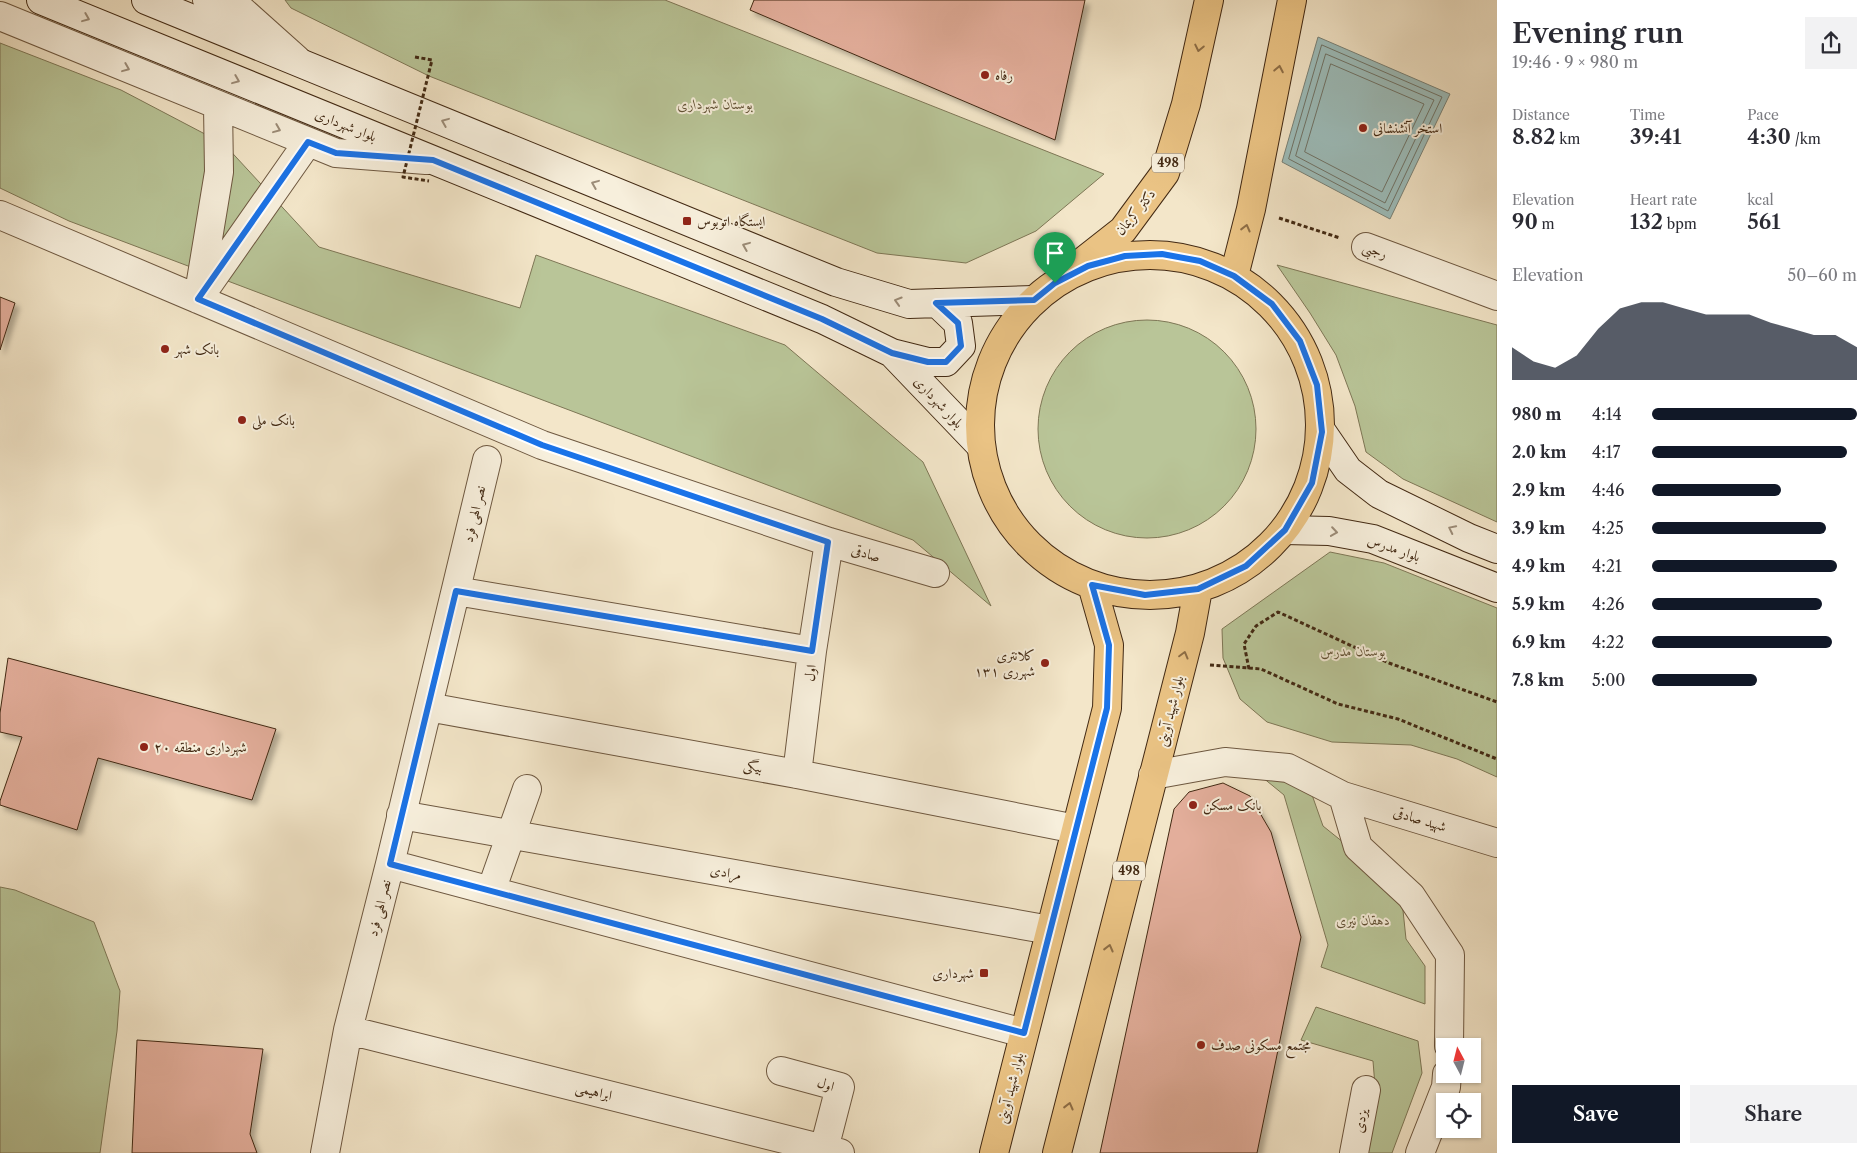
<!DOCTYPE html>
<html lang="en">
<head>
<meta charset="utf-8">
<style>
  body { margin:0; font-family:"Libre Caslon Text",Amiri,serif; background:#f2f2f3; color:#2b2b33; height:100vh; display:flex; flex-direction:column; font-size:19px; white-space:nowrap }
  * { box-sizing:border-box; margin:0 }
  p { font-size:16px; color:#7c7c81 }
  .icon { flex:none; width:28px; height:28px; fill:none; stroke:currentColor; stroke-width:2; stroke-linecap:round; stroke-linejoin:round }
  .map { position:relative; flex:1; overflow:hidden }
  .side { display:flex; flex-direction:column; background:#fff; width:375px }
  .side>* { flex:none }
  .needle { width:32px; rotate:353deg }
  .buttons { position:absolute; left:1436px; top:1038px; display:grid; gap:10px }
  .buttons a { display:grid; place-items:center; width:45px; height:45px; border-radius:0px; background:#fff; box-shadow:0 1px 4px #0004; font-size:25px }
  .pin { position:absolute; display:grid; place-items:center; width:42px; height:42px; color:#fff; margin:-51px -21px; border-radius:50% 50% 50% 0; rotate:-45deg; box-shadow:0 0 5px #0007 }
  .pin .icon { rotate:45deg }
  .round { display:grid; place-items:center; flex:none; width:52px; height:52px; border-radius:0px; background:#f2f2f3 }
  .summary { display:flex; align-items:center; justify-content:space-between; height:85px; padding:0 15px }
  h1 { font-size:28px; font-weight:600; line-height:38px }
  .figures { display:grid; grid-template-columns:repeat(3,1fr); gap:8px; height:85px; padding:5px 15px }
  .figures div { display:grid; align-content:center }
  .figures b { font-size:21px; font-weight:600 }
  .figures small { font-size:14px; font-weight:400 }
  .figures p { font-size:14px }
  .chart { height:140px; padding:10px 15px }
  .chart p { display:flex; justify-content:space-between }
  .chart svg { width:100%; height:90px; margin-top:5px; fill:#111827; opacity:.7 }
  .primary-button { display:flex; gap:10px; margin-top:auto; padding:10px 15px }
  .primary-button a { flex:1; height:58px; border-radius:0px; background:#111827; color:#fff; font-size:20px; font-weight:600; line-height:58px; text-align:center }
  .primary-button a+a { background:#f2f2f3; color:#2b2b33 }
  ul { padding:0 15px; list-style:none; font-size:16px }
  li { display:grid; grid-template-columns:80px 60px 1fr; align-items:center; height:38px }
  li i { height:12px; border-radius:6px; background:#111827 }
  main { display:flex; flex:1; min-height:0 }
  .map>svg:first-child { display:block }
</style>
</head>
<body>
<main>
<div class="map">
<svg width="1497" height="1153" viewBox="0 0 1497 1153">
  <defs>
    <filter id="shadow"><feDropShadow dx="4.5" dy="4.5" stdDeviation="2.5" flood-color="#0004"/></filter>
  </defs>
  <rect width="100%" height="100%" fill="#f3e6c9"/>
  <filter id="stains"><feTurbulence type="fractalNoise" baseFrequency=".004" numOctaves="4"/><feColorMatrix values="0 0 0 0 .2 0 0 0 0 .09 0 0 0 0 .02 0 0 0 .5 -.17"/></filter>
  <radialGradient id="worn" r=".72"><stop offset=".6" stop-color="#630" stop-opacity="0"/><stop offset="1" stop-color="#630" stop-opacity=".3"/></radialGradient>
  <path fill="#b9c598" stroke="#7e7756" d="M285,0H665L1104,174L1036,231L966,263L877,253L429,76L291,8Z
    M0,43L121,90L224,144L319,247L520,308L536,255L785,345L923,462L991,606L913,540L69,221L0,188Z
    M1277,265L1497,325V522L1403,479L1366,452L1355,406L1336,355L1310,313Z
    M1038 429a109 109 0 1 1 218 0a109 109 0 1 1-218 0Z
    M1330,552L1384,563L1497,608V777L1457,759L1411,745L1332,742L1267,722L1240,699L1223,658L1222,629Z
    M1288,776L1311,792L1323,826L1354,851L1402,901L1406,939L1425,966V1004L1321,967L1328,945L1284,795L1262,777Z
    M0,887L15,890L94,922L120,991L117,1031L100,1153H0Z
    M1316,1007L1418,1041L1422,1073L1392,1153H1363L1375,1086L1373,1061L1301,1040Z"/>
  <path fill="#9dbebc" stroke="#798278" d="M1318,37L1450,94L1390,219L1282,162Z"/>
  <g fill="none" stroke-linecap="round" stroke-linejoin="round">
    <path stroke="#707468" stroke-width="1" d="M1322,45L1442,97L1388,211L1289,159Z
      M1326,54L1434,100L1385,203L1296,156Z
      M1331,64L1424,104L1382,192L1305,152Z"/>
  </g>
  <path fill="#e3ae9b" stroke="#422913" filter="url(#shadow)" d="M754,0H1085L1055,140L750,10Z
    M0,297L15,303L0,350Z
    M8,658L276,729L252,800L98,758L77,830L0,805V801L22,737L0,732V713Z
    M1223,783L1250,796L1271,832L1301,937L1257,1153H1100L1174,809L1189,792Z
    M137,1040L263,1049L250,1134L257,1153H132Z"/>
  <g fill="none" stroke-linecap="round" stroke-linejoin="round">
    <g stroke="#6e5840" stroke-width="30">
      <path id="minor" d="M207,0L251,29
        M0,16L336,153L426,160
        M218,106L219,172L198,299L308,142
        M0,215L542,445L829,542L935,573
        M1366,247L1497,296
        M456,591L812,651
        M428,707L797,774L1076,829
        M797,774L812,651L829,542
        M1153,775L1225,762L1288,768L1343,796L1358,847L1411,896L1450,955L1449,1046
        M1343,796L1497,843
        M401,815L1050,930
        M390,864L1024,1033
        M491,891L527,789
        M348,1030L840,1153
        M781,1071L840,1087L824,1149
        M325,1153L348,1030L390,864L487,460
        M1354,1153L1366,1090
        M1420,1153L1446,1087L1447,1074"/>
    </g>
    <g stroke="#6e5840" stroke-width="30">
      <path id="tertiary" d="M230,0L297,60"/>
    </g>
    <g stroke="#422913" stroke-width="30">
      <path id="secondary" d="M41,0L822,319L892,353L981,446
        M146,0L836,282L909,304L1034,300
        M892,353L928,362H946L961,346L958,323L937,303
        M1322,432L1348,470L1379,494L1469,538L1497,549
        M1285,530L1329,531L1373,539L1497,588"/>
    </g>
    <g stroke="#422913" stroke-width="30">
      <path id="primary" d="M980 425a170 170 0 1 1 340 0a170 170 0 1 1-340 0Z
        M1081,263L1123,230L1165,173L1186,104L1209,0
        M1234,276L1251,209L1292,0
        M994,1153L1107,708L1109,645L1092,585
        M1057,1153L1190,633L1198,589"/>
    </g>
    <path stroke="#422913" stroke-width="3" stroke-dasharray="4 2.5" stroke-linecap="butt" d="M1279,218L1340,238
      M1210,665L1261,669L1338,704L1398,719L1497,759
      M1249,669L1244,644L1256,626L1278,612L1389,663L1497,702"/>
    <use href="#minor" stroke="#f7efdc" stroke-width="28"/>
    <use href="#tertiary" stroke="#f7efdc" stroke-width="28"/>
    <use href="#secondary" stroke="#f7efdc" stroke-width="28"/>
    <use href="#primary" stroke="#eac384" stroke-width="28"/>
    <path stroke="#422913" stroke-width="3" stroke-dasharray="4 2.5" stroke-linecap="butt" d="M415,57L432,60L403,177L429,181"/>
  </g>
  <defs><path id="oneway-chevron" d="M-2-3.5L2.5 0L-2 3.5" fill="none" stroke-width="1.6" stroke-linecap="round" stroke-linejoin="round" transform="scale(1.25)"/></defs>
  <g stroke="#9c8c78">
    <use href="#oneway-chevron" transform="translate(86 18) rotate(22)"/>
    <use href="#oneway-chevron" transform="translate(126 68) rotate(22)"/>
    <use href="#oneway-chevron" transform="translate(236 80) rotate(22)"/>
    <use href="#oneway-chevron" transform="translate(445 122) rotate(-158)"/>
    <use href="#oneway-chevron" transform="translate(277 129) rotate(22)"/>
    <use href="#oneway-chevron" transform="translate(595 184) rotate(-158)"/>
    <use href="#oneway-chevron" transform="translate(746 246) rotate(-158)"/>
    <use href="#oneway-chevron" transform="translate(898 301) rotate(-163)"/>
    <use href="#oneway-chevron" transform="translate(1452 529) rotate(-154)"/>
    <use href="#oneway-chevron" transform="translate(1334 532) rotate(8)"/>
  </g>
  <g stroke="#8e6e46">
    <use href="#oneway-chevron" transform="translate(1199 48) rotate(102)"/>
    <use href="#oneway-chevron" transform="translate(1279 69) rotate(-79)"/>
    <use href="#oneway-chevron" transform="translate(1246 228) rotate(-76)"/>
    <use href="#oneway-chevron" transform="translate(1184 655) rotate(-75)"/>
    <use href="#oneway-chevron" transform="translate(1109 948) rotate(-76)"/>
    <use href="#oneway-chevron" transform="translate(1069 1106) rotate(-76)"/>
  </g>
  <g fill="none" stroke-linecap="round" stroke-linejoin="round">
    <g stroke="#fff" stroke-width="10">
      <path id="route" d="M308,142L336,153L433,160L822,319L892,353L928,362H946L961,346L958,323L936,303L1034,300L1055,283L1088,266L1125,256L1162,254L1200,261L1234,276L1272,304L1300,341L1317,385L1322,432L1312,483L1285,530L1246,566L1198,589L1145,595L1092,585L1109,645L1107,708L1024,1033L390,864L456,591L812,651L828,542L542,445L198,299Z"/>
    </g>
    <use href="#route" stroke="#1a73e8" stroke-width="6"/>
  </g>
  <g fill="#8f2418" stroke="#f7efdc" stroke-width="2">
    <circle cx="985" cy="75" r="5"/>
    <circle cx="1363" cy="128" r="5"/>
    <rect x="682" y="216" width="10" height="10" rx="2.5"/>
    <circle cx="165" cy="349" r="5"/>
    <circle cx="242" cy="420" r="5"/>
    <circle cx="1045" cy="663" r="5"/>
    <circle cx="144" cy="747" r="5"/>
    <circle cx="1193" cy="805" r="5"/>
    <rect x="979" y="968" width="10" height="10" rx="2.5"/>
    <circle cx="1201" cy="1045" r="5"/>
  </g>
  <g text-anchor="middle" stroke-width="4" stroke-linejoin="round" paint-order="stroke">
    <g fill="#f7efdc" stroke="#78644f" stroke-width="1">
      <rect x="1152" y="153.5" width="32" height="19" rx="4"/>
      <rect x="1113" y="861.5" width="32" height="19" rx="4"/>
    </g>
    <g font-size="12" font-weight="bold" fill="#422913">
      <text x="1168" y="167">498</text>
      <text x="1129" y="875">498</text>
    </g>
    <g font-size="14" fill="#422913" stroke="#f7efdc" text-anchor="start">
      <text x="995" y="80">رفاه</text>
      <text x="1373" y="133">استخر آتشنشانی</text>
      <text x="697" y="226">ایستگاه اتوبوس</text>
      <text x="175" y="354">بانک شهر</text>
      <text x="252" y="425">بانک ملی</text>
      <text x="1035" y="660" text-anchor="end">کلانتری<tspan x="1035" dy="16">۱۳۱ شهرری</tspan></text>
      <text x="154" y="752">شهرداری منطقه ۲۰</text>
      <text x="1203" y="810">بانک مسکن</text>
      <text x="974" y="978" text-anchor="end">شهرداری</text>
      <text x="1211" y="1050">مجتمع مسکونی صدف</text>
    </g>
    <g font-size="14" font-style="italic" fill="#605034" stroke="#f7efdc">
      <text x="715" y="109">بوستان شهرداری</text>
      <text x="1353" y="656">بوستان مدرس</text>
      <text x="1363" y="925">دهقان نیری</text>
    </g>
    <g font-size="14" fill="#422913" stroke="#f7efdc">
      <text transform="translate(346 125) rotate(22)" y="5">بلوار شهرداری</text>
      <text transform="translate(1135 212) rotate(-51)" y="5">دکتر کریمان</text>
      <text transform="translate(1375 250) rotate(20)" y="5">رجبی</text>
      <text transform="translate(939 402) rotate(47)" y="5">بلوار شهرداری</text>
      <text transform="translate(474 514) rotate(-77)" y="5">نصر الهی فرد</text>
      <text transform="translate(1394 548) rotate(19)" y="5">بلوار مدرس</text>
      <text transform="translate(866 553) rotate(16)" y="5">صادقی</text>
      <text transform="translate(810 673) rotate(-83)" y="5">اول</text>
      <text transform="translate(1170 711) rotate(-76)" y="5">بلوار شهید آوینی</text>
      <text transform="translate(753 766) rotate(10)" y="5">بیگی</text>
      <text transform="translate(1420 819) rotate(17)" y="5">شهید صادقی</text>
      <text transform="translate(726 872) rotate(10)" y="5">مرادی</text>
      <text transform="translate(379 908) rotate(-76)" y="5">نصر الهی فرد</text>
      <text transform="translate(826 1084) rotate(19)" y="5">اول</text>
      <text transform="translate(1010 1088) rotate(-76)" y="5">بلوار شهید آوینی</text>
      <text transform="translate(594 1091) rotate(14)" y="5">ابراهیمی</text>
      <text transform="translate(1360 1121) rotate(-79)" y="5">یزدی</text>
    </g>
  </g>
  <rect width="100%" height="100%" filter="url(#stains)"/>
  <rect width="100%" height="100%" fill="url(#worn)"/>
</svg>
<div class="buttons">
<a><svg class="needle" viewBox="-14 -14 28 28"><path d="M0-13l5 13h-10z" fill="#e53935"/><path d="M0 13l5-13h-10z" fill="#7c7c81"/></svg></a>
<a><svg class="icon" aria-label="locate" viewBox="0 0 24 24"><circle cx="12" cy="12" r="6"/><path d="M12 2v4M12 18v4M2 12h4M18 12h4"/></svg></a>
</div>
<div class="pin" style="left:1055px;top:283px;background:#1e9e55"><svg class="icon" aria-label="arrive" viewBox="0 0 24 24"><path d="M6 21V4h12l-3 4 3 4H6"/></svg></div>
</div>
<section class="side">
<div class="summary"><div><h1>Evening run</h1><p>19:46 · 9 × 980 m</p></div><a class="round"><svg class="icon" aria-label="share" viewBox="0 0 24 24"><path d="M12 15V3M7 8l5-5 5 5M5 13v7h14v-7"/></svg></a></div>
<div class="figures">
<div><p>Distance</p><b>8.82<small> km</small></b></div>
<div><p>Time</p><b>39:41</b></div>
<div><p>Pace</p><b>4:30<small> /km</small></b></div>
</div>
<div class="figures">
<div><p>Elevation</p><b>90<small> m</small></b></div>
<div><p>Heart rate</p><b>132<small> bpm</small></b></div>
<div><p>kcal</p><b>561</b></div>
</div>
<div class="chart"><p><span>Elevation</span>50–60 m</p>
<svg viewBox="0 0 160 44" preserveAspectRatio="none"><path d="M0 44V28L10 35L20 38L30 32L40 19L50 9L60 6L70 6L80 9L90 12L100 12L110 12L120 16L130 19L140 22L150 22L160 28V44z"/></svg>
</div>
<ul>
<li><b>980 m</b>4:14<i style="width:100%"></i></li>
<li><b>2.0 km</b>4:17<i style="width:95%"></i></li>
<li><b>2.9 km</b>4:46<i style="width:63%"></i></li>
<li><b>3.9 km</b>4:25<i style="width:85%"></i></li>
<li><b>4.9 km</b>4:21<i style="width:90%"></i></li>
<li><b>5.9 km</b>4:26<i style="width:83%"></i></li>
<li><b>6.9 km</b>4:22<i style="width:88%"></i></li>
<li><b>7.8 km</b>5:00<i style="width:51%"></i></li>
</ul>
<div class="primary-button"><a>Save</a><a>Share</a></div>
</section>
</main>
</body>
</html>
